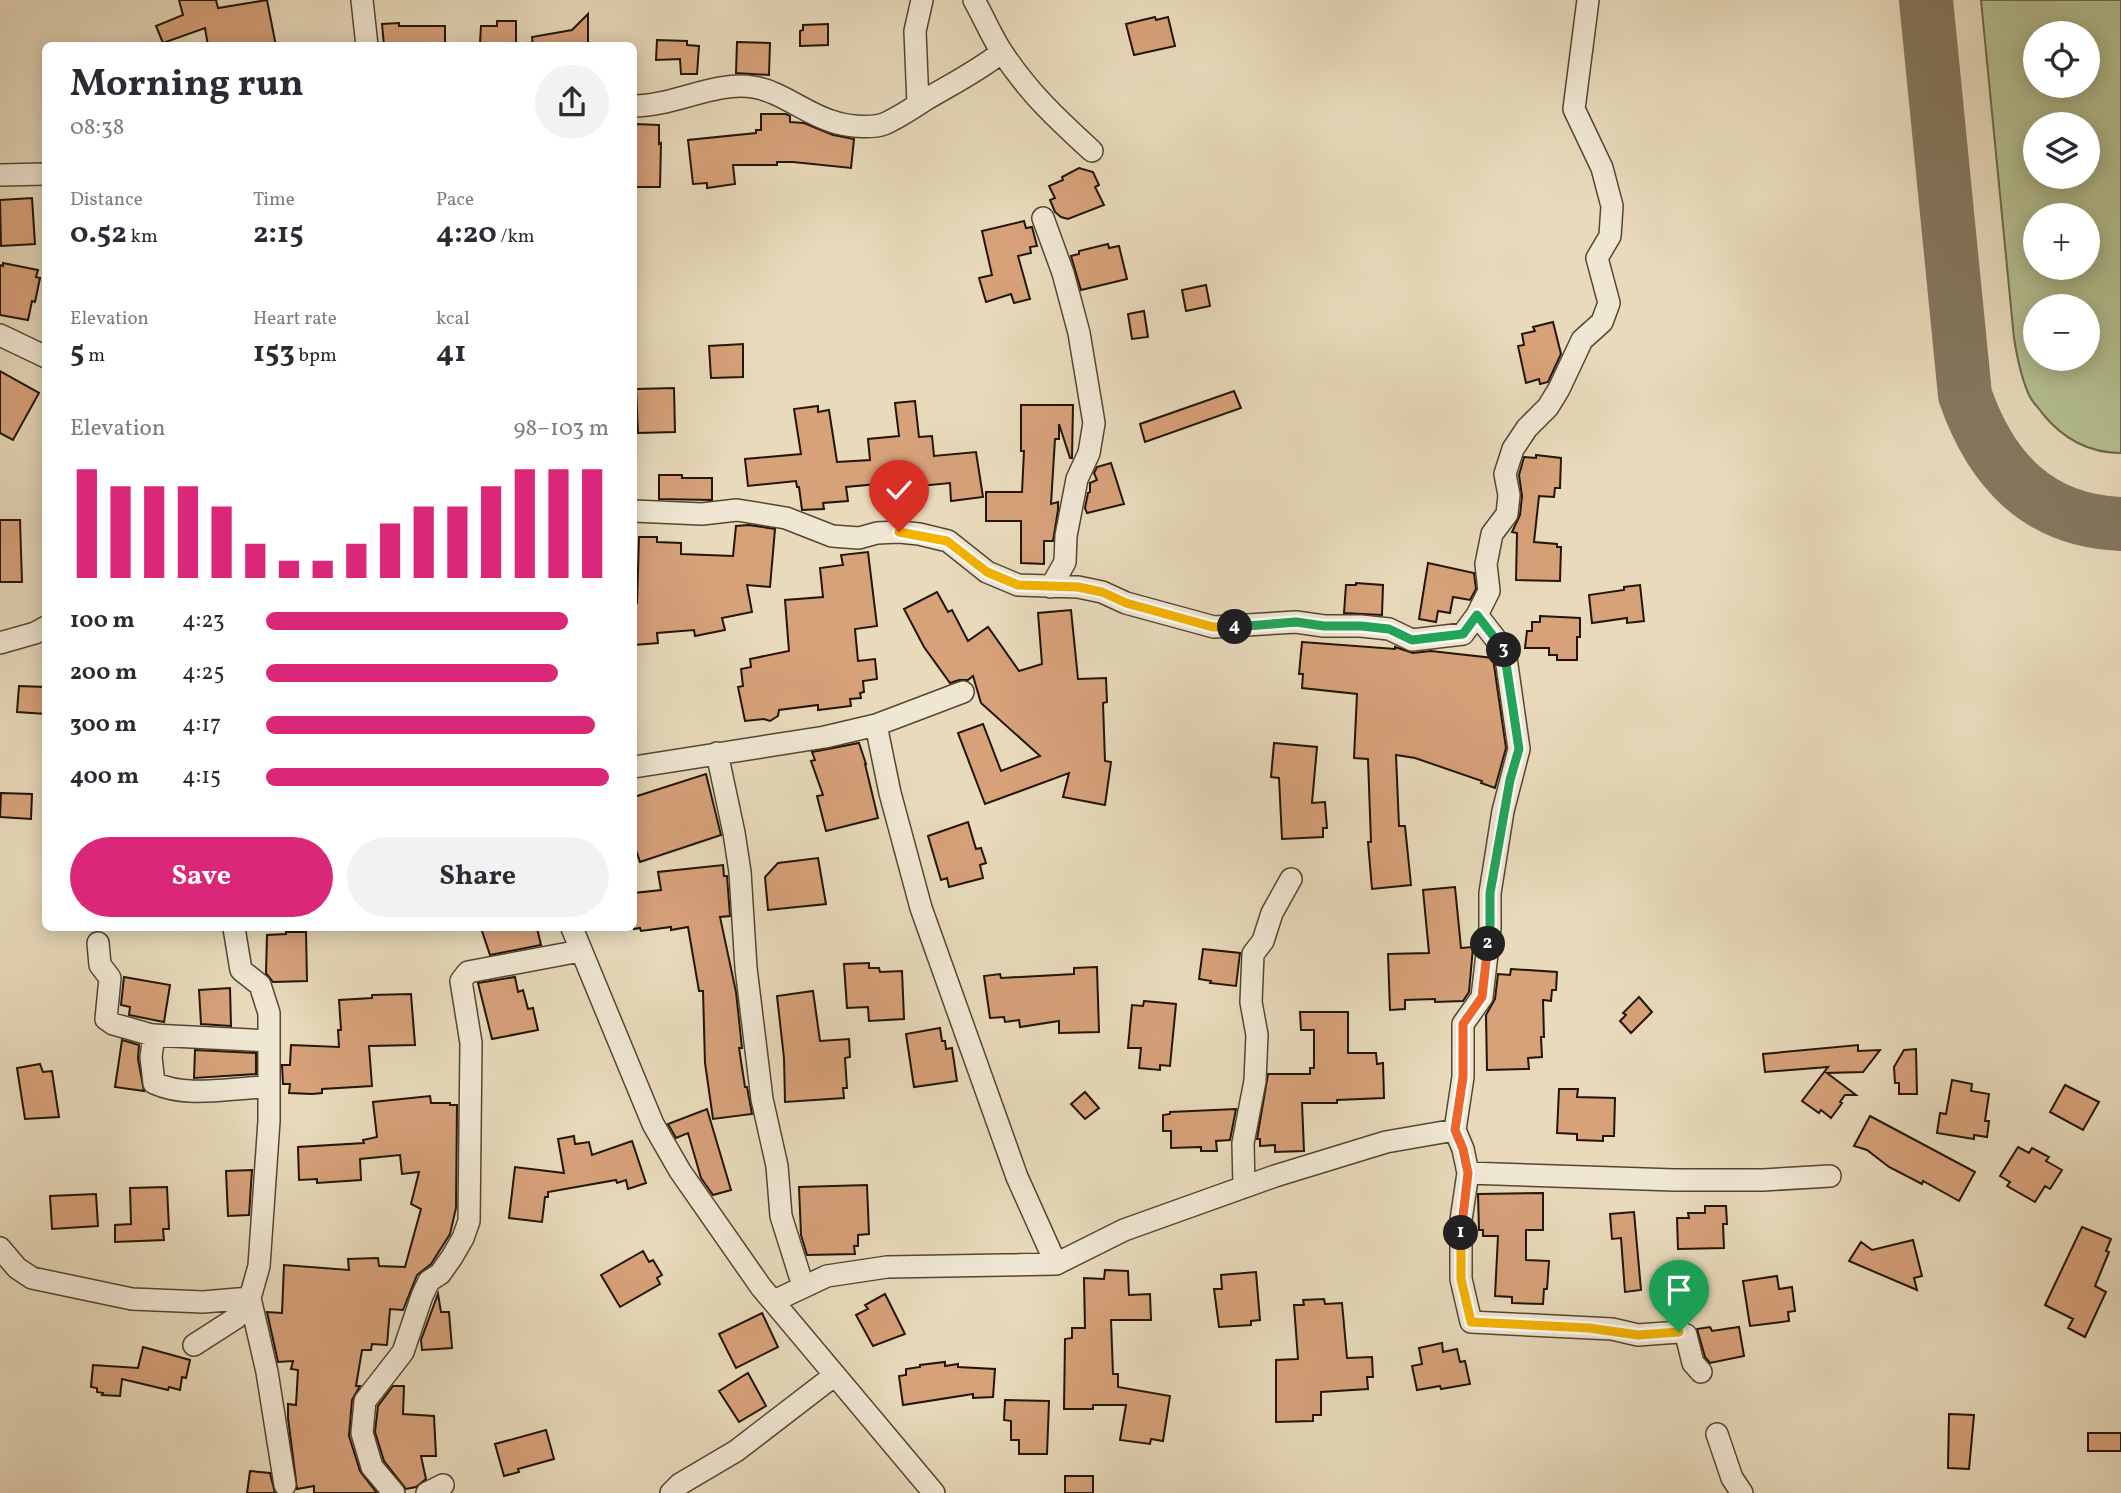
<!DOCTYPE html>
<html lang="en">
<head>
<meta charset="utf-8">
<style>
  body { margin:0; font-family:Vollkorn,serif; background:#f2f2f3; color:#2b2b33; height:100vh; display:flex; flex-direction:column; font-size:26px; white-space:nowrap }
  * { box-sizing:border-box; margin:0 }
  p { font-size:23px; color:#7c7c81 }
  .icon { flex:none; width:38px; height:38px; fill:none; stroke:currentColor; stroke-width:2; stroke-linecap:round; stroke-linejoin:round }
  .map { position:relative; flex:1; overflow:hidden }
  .side { position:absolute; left:42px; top:42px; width:595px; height:889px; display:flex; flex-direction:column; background:#fff; border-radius:10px; box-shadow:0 4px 18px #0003 }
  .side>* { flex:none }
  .tools { position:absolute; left:2023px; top:21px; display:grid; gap:14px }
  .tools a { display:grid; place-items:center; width:77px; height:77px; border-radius:50%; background:#fff; box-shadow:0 4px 18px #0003; font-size:35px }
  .pin { position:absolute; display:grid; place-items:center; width:60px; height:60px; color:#fff; margin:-72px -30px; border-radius:50% 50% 50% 0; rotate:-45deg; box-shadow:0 0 7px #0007 }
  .pin .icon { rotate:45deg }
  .km { position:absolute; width:35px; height:35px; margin:-18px; border-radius:50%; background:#222; color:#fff; font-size:19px; line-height:35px; text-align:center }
  .round { display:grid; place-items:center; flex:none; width:74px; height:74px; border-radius:37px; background:#f2f2f3 }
  .summary { display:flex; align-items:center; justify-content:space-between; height:119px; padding:0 28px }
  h1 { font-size:38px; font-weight:700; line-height:52px }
  .metrics { display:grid; grid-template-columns:repeat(3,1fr); gap:10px; height:119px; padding:7px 28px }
  .metrics div { display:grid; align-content:center }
  .metrics b { font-size:30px; font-weight:700 }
  .metrics small { font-size:19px; font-weight:400 }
  .metrics p { font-size:19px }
  .chart { height:196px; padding:14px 28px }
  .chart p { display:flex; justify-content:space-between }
  .chart svg { width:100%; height:126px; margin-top:7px; stroke:#db2777; stroke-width:6 }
  .button { display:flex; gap:14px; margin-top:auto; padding:14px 28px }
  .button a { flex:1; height:80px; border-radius:42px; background:#db2777; color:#fff; font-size:28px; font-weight:700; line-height:80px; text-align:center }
  .button a+a { background:#f2f2f3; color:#2b2b33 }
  ul { padding:0 28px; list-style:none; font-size:23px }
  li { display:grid; grid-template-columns:112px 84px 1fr; align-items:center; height:52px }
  li i { height:18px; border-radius:9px; background:#db2777 }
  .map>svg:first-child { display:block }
</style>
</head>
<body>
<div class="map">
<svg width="2121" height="1493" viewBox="0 0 2121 1493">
  <rect width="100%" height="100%" fill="#e8dabb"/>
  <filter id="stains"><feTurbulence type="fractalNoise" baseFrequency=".00286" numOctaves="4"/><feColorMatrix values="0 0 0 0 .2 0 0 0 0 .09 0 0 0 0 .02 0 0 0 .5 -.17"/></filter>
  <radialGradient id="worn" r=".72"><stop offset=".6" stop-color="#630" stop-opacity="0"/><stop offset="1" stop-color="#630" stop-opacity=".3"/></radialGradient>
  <path fill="#b5c091" stroke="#6c6a4a" stroke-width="2" fill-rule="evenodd" d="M1981,0H2121V453C2088,453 2063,439 2042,413C2038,407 2032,402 2029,395C2021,377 2017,357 2014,338ZM2035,33H2088V86H2035ZM2035,124H2088V177H2035ZM2035,215H2088V268H2035ZM2035,306H2088V359H2035Z"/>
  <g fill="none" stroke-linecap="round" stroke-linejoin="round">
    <path stroke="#857860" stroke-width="54" d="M1926,0L1965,395C1991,470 2038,521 2121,524"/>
  </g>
  <path fill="#d7a17a" stroke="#221504" stroke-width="2" d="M179,0H216L218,8L267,0L276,46H208L205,28L163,43L156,26L183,15Z
    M588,14V46H533L532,37L572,30Z
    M1155,17L1156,20L1168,17L1175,46L1134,55L1126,24Z
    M497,21H516V46H484V43H480L481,26H497Z
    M399,23V26H445V46H384L382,24Z
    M828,24V45L800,46V31L803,30V25Z
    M657,40L687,41V45L699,46L697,74H681L680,59L656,60Z
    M737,42L770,43L769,75L736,73Z
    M761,114H786L790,116V122L804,123L833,135L854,139L851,168L793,162H777V165H733L735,184L707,188V183L693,184L688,140L756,133V130H761Z
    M634,124L659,125V144L661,143L660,187H634Z
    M1079,168L1093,172L1099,185L1095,187L1104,205L1068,219L1061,217L1055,212L1050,200L1055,198L1049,186L1063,180L1062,177Z
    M32,198L35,244L1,246L0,200Z
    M1024,221L1026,228L1032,227L1037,246L1030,247L1031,253L1018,256L1030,299L1014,303L1011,294L986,302L979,278L992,275L982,231Z
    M1108,244L1109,248L1119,246L1127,279L1081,290L1071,256L1079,254V251Z
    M3,263L38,270L36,277L40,278L35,302L32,301L28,320L0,315V265L3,266Z
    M1206,285L1210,306L1186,311L1182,290Z
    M1144,311L1148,337L1132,339L1128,314Z
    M1553,322L1561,354L1548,382L1540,384L1539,379L1526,383L1518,346L1524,345L1522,334L1535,331L1533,327Z
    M743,344V377L711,378L709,346Z
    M0,371L39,393L13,440L0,433Z
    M674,388L675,432L638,433L636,389Z
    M1234,391L1241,408L1145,442L1140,424Z
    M915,401L919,437L932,436L934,456L976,452L983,497L951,501L950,483L910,487L909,481L846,487L848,501L823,503L824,509L802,510L799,487H797L796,481L748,486L745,459L801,454L794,409L818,406V412L829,410L837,462L870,460L868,439L899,436L895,403Z
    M1021,405H1073L1072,458H1070L1059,424V439H1055L1051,504L1058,502V510L1053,541H1044V564L1021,563V521H986V492H1022L1024,451H1021Z
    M1536,455L1561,458L1560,488H1555L1554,497L1539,496L1534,542L1557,544V547H1561L1560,581L1516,580L1517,533L1512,532L1520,515L1522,496L1519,475L1524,457L1536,458Z
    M1111,463L1124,504L1087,513L1085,508L1088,493L1090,492V483L1097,480L1094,473L1097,467Z
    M659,475H682V478H712V500L659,499Z
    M0,520H20L22,582H0Z
    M749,525L775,529L770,587L747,585L752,612L722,618L725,630L695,636L694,630L657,633L658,643L634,645V603H637L639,537H657V542L681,543V554L733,556L736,526Z
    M868,552L877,626L855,629L858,661L875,659L877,679L863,681L864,692L860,693L861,698L850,699L851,706L818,710V705L779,710L778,716L770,721L764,719L745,721L738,687L743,686L741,669L751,667L750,659L789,651L785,600L823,597L820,568L843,565L841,555Z
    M1428,563L1474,573L1476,589L1470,600L1453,597L1450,613L1438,611L1436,622L1419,619Z
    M1356,583L1383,585L1382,615L1344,613L1346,585H1356Z
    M1640,585L1644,621L1627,623V618L1592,623L1589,595L1624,590V587Z
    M937,592L948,612L952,610L968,641L988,627L1019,671L1042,664L1038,613L1071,610L1078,679L1106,678L1107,702L1103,703L1105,761L1111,762L1105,805L1063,797L1069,773L985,804L958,733L983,724L1001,771L1040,756L981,703L973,676L968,680H959L950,683L924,647L904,609Z
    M1540,616L1580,618V637H1577V660H1557V655H1549V648H1525L1527,631H1532V622H1540Z
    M1302,642L1395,649V647L1413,653L1431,651L1493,658L1506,748L1495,788L1481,783L1482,781L1415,758L1396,755L1399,826H1405L1411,885L1372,889L1368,842H1371L1368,759L1354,758L1357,694L1302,688L1303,674H1299Z
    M19,686L46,687V714L17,712Z
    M859,743L866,764H865L878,818L826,831L817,796L823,795L811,761L815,760L812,752Z
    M1274,743L1317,747L1312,803L1325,802L1327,828H1323V837L1282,839L1279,778L1271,777Z
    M706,774L721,835L640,862L634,844V797Z
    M1,793L32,794L31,819L0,817Z
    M968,822L976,849L981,848L986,863L980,865L983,878L949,887L947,878L941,880L928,836Z
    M818,858L826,904L768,910L765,877L778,863Z
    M723,865L724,876H727L730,916L720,917L736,992L742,1048H739L745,1087H747L752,1114L713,1119L705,1063L703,991H699L688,927L671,930V927L641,931L640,928L634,929V893L661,890L658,872Z
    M1455,887L1461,948L1473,947L1469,992L1463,1001L1435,1002V999L1405,1000V1009L1390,1010L1388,954L1429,953L1423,890Z
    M481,928H537L541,945L490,955Z
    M286,932H306L307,981L273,982L266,973L267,935L286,934Z
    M1203,949L1240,953L1236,986L1210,983L1211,981L1199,979Z
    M869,963V968H879L880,972L902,971L904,1019L869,1021L868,1007L847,1008L844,964Z
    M1097,967L1099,1032L1059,1033V1021L1020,1027L1019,1020L1005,1022L1004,1017L990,1018L984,976L1000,974L1001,978L1074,974V968Z
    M1511,969L1557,972L1556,990H1552L1551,1001L1543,1000L1544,1037H1541L1542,1057L1528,1058L1529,1069L1487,1070L1486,1015L1495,999L1498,974L1510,975Z
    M124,977L170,985L164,1022L129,1015L130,1007L121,1005Z
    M515,977L518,992L523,990L528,1009L533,1008L538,1030L492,1039L478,983Z
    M230,988L231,1026L201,1024L199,990Z
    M813,991L820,1041L849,1039L850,1057L845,1058L847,1088H843L844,1098L785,1102L784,1058L777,996Z
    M411,994L415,1045L369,1046L372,1086L322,1089V1093L312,1094L289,1093L290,1084H283L282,1065H290L291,1045L339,1047L338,1030H341L339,1000L372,998V995Z
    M1639,997L1652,1012L1631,1033L1620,1021L1626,1015L1623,1013Z
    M1144,1001L1176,1004L1170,1066L1160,1065V1070L1139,1068L1141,1048H1128L1132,1005L1143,1006Z
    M1300,1012H1348V1053H1376L1377,1064L1383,1063L1384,1098L1337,1100V1103H1302L1304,1151L1275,1152V1145L1260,1146V1139H1257L1268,1074H1310V1068H1314V1030H1301Z
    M940,1028L942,1041H945L946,1049L952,1048L957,1081L914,1087L906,1034Z
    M122,1040L139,1045L138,1059L144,1091L115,1087Z
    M1858,1045V1051L1880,1050L1863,1072L1827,1073L1856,1095H1845L1840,1102L1842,1103L1831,1118L1821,1110L1819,1113L1802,1101L1828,1067L1765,1072L1763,1054Z
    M1916,1049L1917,1094H1899V1083H1895L1894,1067L1904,1050Z
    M195,1050L256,1053V1074L194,1078Z
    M40,1064L43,1072L52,1071L59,1117L25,1119L17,1068Z
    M1952,1080L1972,1084L1971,1091L1989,1094L1985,1121H1989L1987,1137L1974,1135V1139L1937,1133L1940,1113L1946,1114Z
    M2065,1085L2099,1102L2083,1130L2050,1112Z
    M1559,1089H1578L1577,1097L1615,1098L1614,1136H1603V1141L1577,1140V1134L1557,1133Z
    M1085,1092L1099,1108L1085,1119L1071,1104Z
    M430,1096L431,1103H450V1105H457L456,1208L450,1234L431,1264L417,1275L403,1310L390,1309L387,1345L372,1344L371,1350H362L356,1386H360L352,1400L349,1436L360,1471L377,1493H314V1486L297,1489L288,1418V1404L296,1405L298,1370L291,1369L293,1361L278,1362L267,1312L282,1313L284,1265L349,1270L348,1259L378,1258L379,1266L405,1267L421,1209L411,1204L419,1172L402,1174L400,1155L360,1159L361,1180L317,1183V1179L299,1180L298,1147L364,1143L363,1140L377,1137L373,1102Z
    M707,1109L731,1190L713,1195L701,1178L688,1133L676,1138L668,1124Z
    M1236,1109L1230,1140L1216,1141L1217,1151H1201V1147L1171,1148V1131H1163V1115L1170,1114V1112Z
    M1870,1116L1975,1172L1959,1201L1923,1181L1922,1184L1889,1167L1867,1150L1854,1146Z
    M574,1136L575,1144L589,1142L592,1155L632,1141L646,1183L628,1189L626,1180L617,1183L616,1180L548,1192V1197H545L542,1222L509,1218L515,1167L564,1173L558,1139Z
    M2018,1147L2029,1153L2032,1148L2049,1157L2046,1161L2062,1170L2050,1189L2045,1186L2035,1202L2007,1186L2010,1182L2000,1176Z
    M252,1170L249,1215L228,1216L226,1171Z
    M867,1185L869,1234L858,1235V1246H854L855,1254L807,1255L801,1235L799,1187Z
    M167,1187L169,1229H163L164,1240L115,1242V1225L131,1224L130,1188Z
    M1543,1193V1230H1526V1260L1549,1261L1547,1289H1544L1543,1304L1512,1303V1297L1495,1296L1498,1236H1483V1230H1479L1478,1194Z
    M96,1194L98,1226L52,1229L50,1196Z
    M1705,1206H1726L1727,1224H1723L1724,1248L1678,1249L1677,1218H1689L1688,1213H1705Z
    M1634,1212L1641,1290L1625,1292L1621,1238L1612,1239L1610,1214Z
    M2082,1227L2111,1239L2106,1251L2109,1252L2095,1286L2106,1292L2085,1337L2068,1328L2073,1319L2045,1305Z
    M1913,1240L1922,1276L1914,1278L1917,1290L1849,1261L1861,1242L1872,1250Z
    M643,1251L649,1262L653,1260L662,1275L657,1278L660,1284L620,1307L601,1275Z
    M1105,1270L1128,1271L1129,1295L1150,1294L1151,1320H1111L1113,1374H1118V1387L1170,1396L1163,1441L1151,1439L1150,1444L1120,1440L1126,1405H1093V1409H1064L1065,1339L1072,1338V1328H1085L1084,1278L1104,1279Z
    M1256,1272L1260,1320L1251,1321V1325L1219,1327L1214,1289H1222L1221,1275Z
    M1777,1276L1779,1289L1792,1287L1795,1311L1788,1312L1789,1321L1750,1326L1743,1281Z
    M438,1294L441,1312H449L452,1348L422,1350L421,1340Z
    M885,1294L905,1334L873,1346L856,1315L868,1309L865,1305Z
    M1324,1299L1325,1304L1342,1303L1347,1358L1372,1357L1373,1377H1367L1368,1389L1321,1392V1415H1313V1421L1276,1422V1360L1298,1359L1294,1305H1304L1303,1300Z
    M762,1313L778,1347L736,1368L719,1334Z
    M1710,1327L1712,1331L1739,1327L1744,1356L1710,1363L1705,1357L1697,1329Z
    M1442,1343L1443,1352L1457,1349L1460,1362L1465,1361L1470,1384L1441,1389L1440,1386L1417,1390L1412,1366L1422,1364L1419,1348Z
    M143,1347L190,1360L186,1378L182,1377L180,1390L169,1387L168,1390L122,1379L120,1396L102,1395L103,1393L97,1392V1388L91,1387L93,1365L138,1368Z
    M945,1362V1366L958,1364V1367L995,1369L993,1397L973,1398V1394L903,1405L899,1376L906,1375V1369L920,1367V1365Z
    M748,1373L766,1406L739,1422L719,1391Z
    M393,1386H404L403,1414L434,1416L436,1456H421L426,1479L416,1487L406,1489L384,1461L375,1432L378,1406Z
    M1005,1400L1049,1401L1047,1454H1019V1440H1011V1421L1004,1420Z
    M1949,1414L1974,1415L1969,1469L1948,1468Z
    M546,1430L554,1459L518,1469L519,1472L504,1476L495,1444Z
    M2088,1433H2121V1451H2088Z
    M250,1471L270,1473L275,1493H247Z
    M1065,1476H1093V1493H1065Z"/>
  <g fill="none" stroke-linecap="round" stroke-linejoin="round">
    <g stroke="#544632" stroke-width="24">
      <path id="minor" d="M362,0L367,46
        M974,0C983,16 990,33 1000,49C1027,91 1055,117 1092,151
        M918,104L915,31L922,0
        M634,106C674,106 715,81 753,87C780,91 805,113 831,121C845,126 870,129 884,124C898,118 913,108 925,100C952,84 978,71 1002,52
        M0,175L46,174
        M1043,218L1063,273L1079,333L1094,423L1089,453L1077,479L1066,536L1065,562L1051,587
        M0,335L46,357
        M634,511L702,514L737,510L786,518L832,536L859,538L877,533L899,532L919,534L948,541L987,572L1018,585L1078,587L1102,592L1126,603L1214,627L1296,622L1324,626H1361L1389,629L1412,640L1463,634L1477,615L1489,591L1486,564L1492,534L1507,514L1509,495L1505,474L1513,449L1527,428L1548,407L1559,389L1582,340L1602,322L1609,303L1597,258L1610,236L1612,206L1602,168L1574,109L1588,0
        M0,643L35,633L46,627
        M876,725L890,793L921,908L1017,1177L1056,1264
        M717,753L734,833L740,872L746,968L762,1099L777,1166L781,1216L803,1286
        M634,767L825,737L876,725L963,692
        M572,928L653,1124L680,1171L761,1287L934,1493
        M98,943L100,965L110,978L106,1019L113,1024L152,1035L269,1041
        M154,1035L151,1057L154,1083C189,1099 232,1087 269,1087
        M1455,1130L1463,1077V1024L1482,997L1490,928V893L1503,811L1519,749L1505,651L1477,615
        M1468,1173L1674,1180H1763L1830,1176
        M1244,1187L1243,1143L1255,1081L1257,1035L1251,1002L1253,954L1263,941L1272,913L1291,879
        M0,1248L17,1268L32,1278L132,1299L203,1302L250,1298L267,1372L285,1485
        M774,1301L827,1276L887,1267L1056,1264L1124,1230L1275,1176L1386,1142L1455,1130L1463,1149L1468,1173L1461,1220V1279L1471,1322L1612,1329L1638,1335L1679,1332L1686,1335L1693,1363L1701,1372
        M194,1345L236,1318L250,1298L259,1266L269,1121V1013L260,985L241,970L234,928
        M1717,1434L1732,1478L1742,1493
        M394,1493L372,1467L362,1433L365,1401L403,1352L422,1296L429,1281L440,1274L452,1257L463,1238L469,1221L471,1043L461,981L468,972L580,951
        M427,1493L443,1485
        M671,1493L680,1484L736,1451L835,1375"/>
    </g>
    <use href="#minor" stroke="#f0e7d3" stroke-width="21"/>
  </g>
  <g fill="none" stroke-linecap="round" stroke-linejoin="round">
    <g stroke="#fff" stroke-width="14">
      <path id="split-1" d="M1461,1233V1279L1471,1322L1589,1328L1638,1335L1679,1332"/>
    </g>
    <g stroke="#fff" stroke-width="14">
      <path id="split-2" d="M1461,1233L1468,1173L1463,1149L1455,1130L1463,1077V1024L1482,997L1488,944"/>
    </g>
    <g stroke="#fff" stroke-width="14">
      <path id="split-3" d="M1488,944L1490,928V893L1510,780L1519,749L1504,650"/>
    </g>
    <g stroke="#fff" stroke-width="14">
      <path id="split-4" d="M1235,627L1296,622L1324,626H1361L1389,629L1412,640L1463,634L1477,615L1504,650"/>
    </g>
    <g stroke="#fff" stroke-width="14">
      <path id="split-5" d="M899,532L947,541L987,572L1018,585L1078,587L1102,592L1126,603L1213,627H1235"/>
    </g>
    <use href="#split-1" stroke="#f5b400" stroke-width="9"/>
    <use href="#split-2" stroke="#f0652b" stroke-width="9"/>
    <use href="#split-3" stroke="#22a559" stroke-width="9"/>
    <use href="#split-4" stroke="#22a559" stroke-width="9"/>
    <use href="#split-5" stroke="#f5b400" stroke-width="9"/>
  </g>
  <rect width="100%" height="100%" filter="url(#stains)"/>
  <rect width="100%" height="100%" fill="url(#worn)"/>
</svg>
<div class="tools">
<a><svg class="icon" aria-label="locate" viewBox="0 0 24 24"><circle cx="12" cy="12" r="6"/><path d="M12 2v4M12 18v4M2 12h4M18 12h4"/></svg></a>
<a><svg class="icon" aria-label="layers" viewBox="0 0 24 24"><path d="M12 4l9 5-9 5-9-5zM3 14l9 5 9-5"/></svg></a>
<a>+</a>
<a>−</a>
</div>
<div class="pin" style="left:1679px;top:1332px;background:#1e9e55"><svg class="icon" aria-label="arrive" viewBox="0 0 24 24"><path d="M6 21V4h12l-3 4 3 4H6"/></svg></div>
<div class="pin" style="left:899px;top:532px;background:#d93025"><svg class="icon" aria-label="check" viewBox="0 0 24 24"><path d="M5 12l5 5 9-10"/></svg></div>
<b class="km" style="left:1461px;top:1233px">1</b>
<b class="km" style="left:1488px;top:944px">2</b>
<b class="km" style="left:1504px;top:650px">3</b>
<b class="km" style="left:1235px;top:627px">4</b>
<section class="side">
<div class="summary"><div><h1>Morning run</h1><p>08:38</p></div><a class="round"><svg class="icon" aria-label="share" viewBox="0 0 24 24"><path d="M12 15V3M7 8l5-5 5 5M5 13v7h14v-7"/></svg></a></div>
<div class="metrics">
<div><p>Distance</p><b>0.52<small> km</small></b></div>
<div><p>Time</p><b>2:15</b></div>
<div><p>Pace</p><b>4:20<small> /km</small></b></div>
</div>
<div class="metrics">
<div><p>Elevation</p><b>5<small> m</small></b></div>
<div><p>Heart rate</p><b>153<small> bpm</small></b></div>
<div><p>kcal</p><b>41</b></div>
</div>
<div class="chart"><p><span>Elevation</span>98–103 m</p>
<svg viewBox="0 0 160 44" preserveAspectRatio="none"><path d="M5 44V6M15 44V12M25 44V12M35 44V12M45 44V19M55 44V32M65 44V38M75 44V38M85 44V32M95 44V25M105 44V19M115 44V19M125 44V12M135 44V6M145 44V6M155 44V6"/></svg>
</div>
<ul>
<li><b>100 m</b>4:23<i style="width:88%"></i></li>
<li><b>200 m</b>4:25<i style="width:85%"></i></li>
<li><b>300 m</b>4:17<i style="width:96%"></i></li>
<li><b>400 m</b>4:15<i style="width:100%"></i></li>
</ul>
<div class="button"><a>Save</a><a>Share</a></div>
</section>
</div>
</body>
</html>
